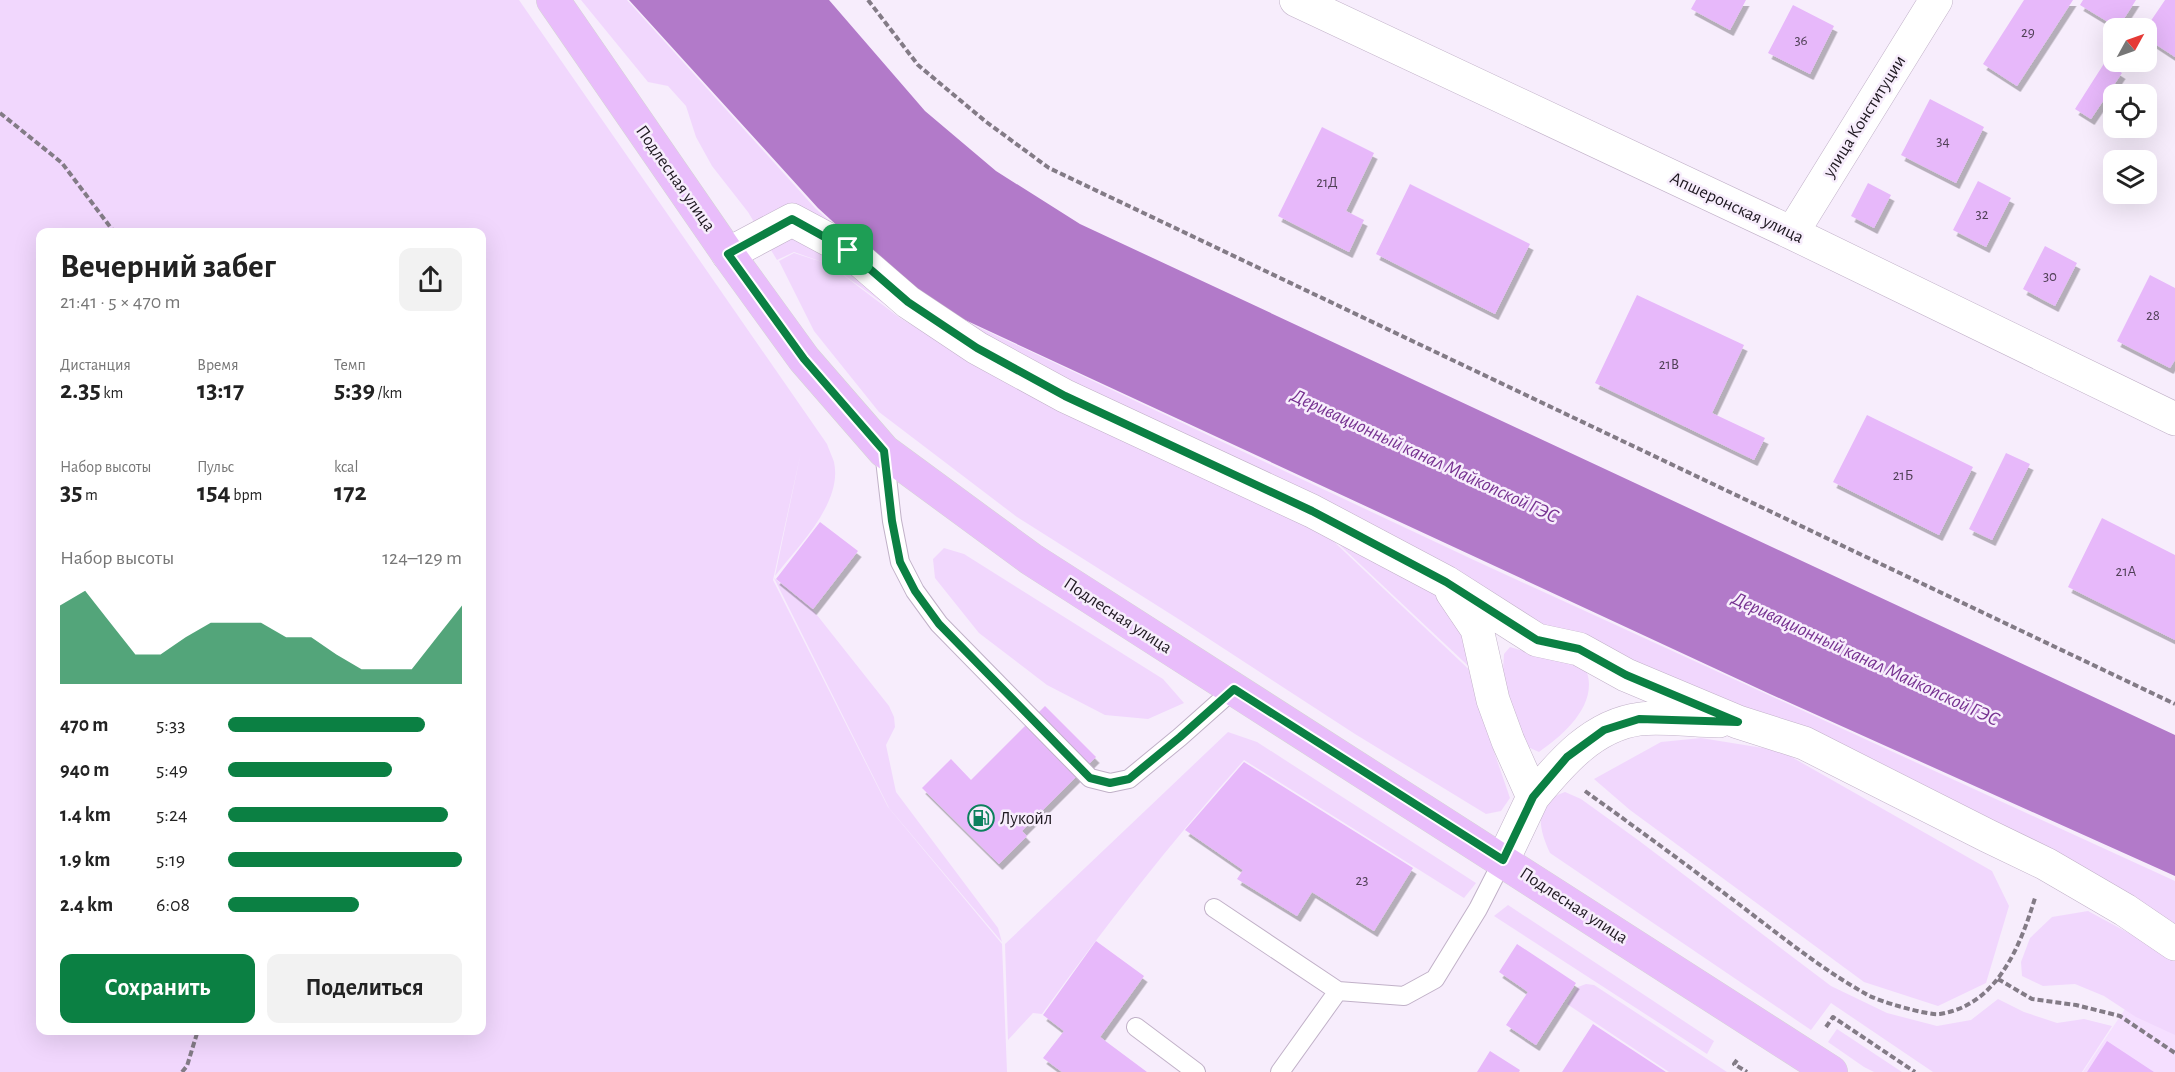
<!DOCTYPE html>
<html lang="ru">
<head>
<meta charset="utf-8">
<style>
  body { margin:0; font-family:"Alegreya Sans",sans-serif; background:#f2f2f2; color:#222; height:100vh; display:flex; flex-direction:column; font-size:22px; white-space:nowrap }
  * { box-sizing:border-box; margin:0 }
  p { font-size:20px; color:#767676 }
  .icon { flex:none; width:33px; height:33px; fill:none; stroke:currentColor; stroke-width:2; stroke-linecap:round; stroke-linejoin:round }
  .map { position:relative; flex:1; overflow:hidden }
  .sheet { position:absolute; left:36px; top:228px; width:450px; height:807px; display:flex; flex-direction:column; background:#fff; border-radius:12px; box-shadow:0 6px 24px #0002 }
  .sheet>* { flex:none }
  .needle { width:39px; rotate:50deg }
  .controls { position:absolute; left:2103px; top:18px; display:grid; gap:12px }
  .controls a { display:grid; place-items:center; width:54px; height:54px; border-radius:12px; background:#fff; box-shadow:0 6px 24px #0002; font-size:30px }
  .pin { position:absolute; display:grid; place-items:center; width:51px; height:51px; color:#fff; margin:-26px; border-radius:12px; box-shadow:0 3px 9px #0006 }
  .round { display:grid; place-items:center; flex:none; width:63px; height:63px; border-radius:12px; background:#f2f2f2 }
  .head { display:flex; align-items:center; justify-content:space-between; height:102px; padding:0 24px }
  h1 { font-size:33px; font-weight:700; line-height:45px }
  .metrics { display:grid; grid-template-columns:repeat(3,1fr); gap:9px; height:102px; padding:6px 24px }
  .metrics div { display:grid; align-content:center }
  .metrics b { font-size:26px; font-weight:700 }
  .metrics small { font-size:16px; font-weight:400 }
  .metrics p { font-size:16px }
  .chart { height:168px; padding:12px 24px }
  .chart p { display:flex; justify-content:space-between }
  .chart svg { width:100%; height:108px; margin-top:6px; fill:#0b8043; opacity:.7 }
  .button { display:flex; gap:12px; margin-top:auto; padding:12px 24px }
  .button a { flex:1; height:69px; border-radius:12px; background:#0b8043; color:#fff; font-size:24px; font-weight:700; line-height:69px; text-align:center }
  .button a+a { background:#f2f2f2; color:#222 }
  ul { padding:0 24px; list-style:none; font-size:20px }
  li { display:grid; grid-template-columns:96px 72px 1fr; align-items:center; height:45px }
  li i { height:15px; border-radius:8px; background:#0b8043 }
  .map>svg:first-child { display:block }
</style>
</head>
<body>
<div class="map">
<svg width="2175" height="1072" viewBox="0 0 2175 1072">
  <defs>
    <filter id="shadow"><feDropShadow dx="3.5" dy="6" stdDeviation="0" flood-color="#0004"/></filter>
  </defs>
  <rect width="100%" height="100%" fill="#f7edfc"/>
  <path fill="#f5dfff" d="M2155,964L2175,977V1072H2083Z"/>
  <path fill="#f1d7fd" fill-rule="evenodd" d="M0,0H519L827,444C829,450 832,456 834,462C843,503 798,546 775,576L801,452L773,580L888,807L1002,944L1007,1072H0ZM40,232H482V1030H40Z
    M581,0H627L815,208L876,262L961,319L1476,561L2175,881V933L1531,623L1477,590L1479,676L1329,535L901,316L830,265L900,318L1039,399L1328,536L1479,679L1489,737L1510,798L1501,811L1486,814L1355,734L1180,620L1017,517L879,412L814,331L779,261L794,253L828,264L794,252L777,260L748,212L712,166L696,137L686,106L668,86L648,82Z
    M944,548L964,554L1163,679L1184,703L1148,719L1105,715L1047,685L979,633L935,578L933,559Z
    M774,578L813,610L889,706L894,717L895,727L886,745L896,792L998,928L1002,942L889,808Z
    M1510,647L1537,655L1579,660C1582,665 1587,671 1588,676C1595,708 1562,736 1539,752L1521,744L1502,686L1504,654Z
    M1228,732L1257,742L1476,883L1464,898L1244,760C1172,841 1105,926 1042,1014L1033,1013L1008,1040L1005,944Z
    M1701,738L1781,751L1992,871L2009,906L1986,983L1938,1006L1864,982L1630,810L1594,779L1661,742Z
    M1565,792L1581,799L1638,840L1831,986L1887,1013L1937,1026L1971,1020L1998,999L2024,1012L2057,1023L2084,1019L2112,1026L2082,1072H1933L1831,1003L1811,1030L1550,853C1538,827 1533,803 1565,792Z
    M1508,905L1714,1041L1707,1054L1494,916Z
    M2088,911L2175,958V1035L2136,1017L2104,996L2075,984L2043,986L2022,976L2021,962L2030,938L2052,917Z
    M1586,984L1594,985L1727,1072H1669L1567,1004L1578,987Z
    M1837,1029L1902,1072H1874L1864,1067L1828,1042Z"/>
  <path fill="#b27ac9" d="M629,0H829L925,111L996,171L1080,224L2175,735V876L1770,694L963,319L878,263L818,208Z"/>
  <path fill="#e7b8fa" filter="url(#shadow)" d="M1696,0H1746L1730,30L1691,9Z
    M2024,0H2073L2017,86L1983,64Z
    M2083,0H2136L2118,28L2080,5Z
    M2165,0H2175V57L2146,38V28Z
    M1793,5L1834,26L1810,74L1768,53Z
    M2105,62L2122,73L2091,119L2075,109Z
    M1930,99L1984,127L1956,183L1901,155Z
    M1322,127L1374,153L1346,211L1364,220L1349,252L1278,216Z
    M1978,181L2011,198L1986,247L1953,230Z
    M1868,183L1891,195L1874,228L1851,216Z
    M1410,184L1530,244L1495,314L1376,254Z
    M2045,246L2077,263L2055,306L2023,289Z
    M2150,275L2175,288V360L2170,368L2117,341Z
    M1637,295L1744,345L1712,413L1765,438L1754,460L1595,383Z
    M1867,415L1973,467L1939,535L1833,482Z
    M2006,453L2030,464L1992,540L1969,529Z
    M2102,518L2175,555V640L2068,587Z
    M820,522L858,551L813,609L776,579Z
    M1045,706L1096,757L1022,831L1027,836L999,864L922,788L951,759L971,780Z
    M1244,762L1413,868L1374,931L1312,892L1297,916L1237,879L1243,870L1185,830Z
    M1096,941L1144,976L1100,1037L1147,1072H1062L1043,1058L1064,1031L1043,1015Z
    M1517,944L1576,983L1536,1045L1506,1025L1528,992L1499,972Z
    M1593,1024L1666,1072H1562Z
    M2107,1041L2154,1072H2087Z
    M1490,1051L1520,1070L1519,1072H1477Z"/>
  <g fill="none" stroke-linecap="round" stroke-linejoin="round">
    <g stroke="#c1b1c8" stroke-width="20">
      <path id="service" d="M884,451L892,521L900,562L915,591L939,624L1090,778L1110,783L1129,779L1180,737L1234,689
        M1214,908L1338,991
        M1136,1027L1196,1072
        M1280,1072L1338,991L1404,996L1435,979L1478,909L1503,860"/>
    </g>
    <g stroke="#c1b1c8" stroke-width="34">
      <path id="minor" d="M1296,0L1792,233L2175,419
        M1792,233L1936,0
        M728,254L792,220L848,250L908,302L977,348L1065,396L1312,511L1446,582L1537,640L1579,649L1626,675L1738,722L1804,743L1988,836L2046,864L2125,910L2175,944
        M1452,592L1477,629L1493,700L1508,741L1533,797L1503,860
        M1533,797C1561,763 1593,725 1640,719C1661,716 1696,721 1719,721"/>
    </g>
    <g stroke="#d6d5d7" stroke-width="34">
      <path id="primary" d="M553,0L728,254L804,359L884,451L1031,559L1831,1072"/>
    </g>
    <path stroke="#837b86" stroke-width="4" stroke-dasharray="6 3" stroke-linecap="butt" d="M868,0L918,65L985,121L1049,168L2175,704
      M0,113L62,163L114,232
      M1585,791C1635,827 1684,863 1732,899C1776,932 1818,967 1866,994C1877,1001 1929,1016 1940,1014C1997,1005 2020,947 2035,898
      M1998,979L2032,999L2076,1005L2120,1016L2175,1053
      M1826,1027L1833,1017L1915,1072
      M1737,1060L1734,1064L1747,1072
      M182,1072L187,1066L198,1030"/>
    <use href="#service" stroke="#fff" stroke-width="18"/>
    <use href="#minor" stroke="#fff" stroke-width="33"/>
    <use href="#primary" stroke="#e9bdfb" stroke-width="33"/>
  </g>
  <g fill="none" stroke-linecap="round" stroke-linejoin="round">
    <g stroke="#fff" stroke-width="12">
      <path id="route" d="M792,219L848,250L908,302L977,348L1065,396L1312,511L1446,582L1537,640L1579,649L1626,675L1738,722L1639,719L1604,730L1567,757L1533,797L1503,860L1234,689L1180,737L1129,779L1110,783L1090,778L939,624L915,591L900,562L892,521L884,451L804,359L728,254Z"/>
    </g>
    <use href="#route" stroke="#0b8043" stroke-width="8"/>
  </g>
  <defs>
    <g id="fuel-ring" transform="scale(1.35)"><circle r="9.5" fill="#f7edfc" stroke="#0c805d" stroke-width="1.5"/><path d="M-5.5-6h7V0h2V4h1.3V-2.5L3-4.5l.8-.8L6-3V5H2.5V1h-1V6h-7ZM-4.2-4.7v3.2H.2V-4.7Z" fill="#0c805d"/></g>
  </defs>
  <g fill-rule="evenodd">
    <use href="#fuel-ring" x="981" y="818"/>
  </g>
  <g text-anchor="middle" stroke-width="5" stroke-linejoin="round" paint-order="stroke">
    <g font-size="15" fill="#504056">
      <text x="2028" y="37">29</text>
      <text x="1801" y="45">36</text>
      <text x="1943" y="146">34</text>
      <text x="1327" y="187">21Д</text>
      <text x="1982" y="219">32</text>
      <text x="2050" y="281">30</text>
      <text x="2153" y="320">28</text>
      <text x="1669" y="369">21В</text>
      <text x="1903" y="480">21Б</text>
      <text x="2126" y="576">21А</text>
      <text x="1362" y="885">23</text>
    </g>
    <g font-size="18" fill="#1e1820" stroke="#f7edfc">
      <text transform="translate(1864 116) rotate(-58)" y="6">улица Конституции</text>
      <text transform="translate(676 178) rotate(55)" y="6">Подлесная улица</text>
      <text transform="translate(1737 207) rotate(25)" y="6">Апшеронская улица</text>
      <text transform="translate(1118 615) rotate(33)" y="6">Подлесная улица</text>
      <text transform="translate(1574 905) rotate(33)" y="6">Подлесная улица</text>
    </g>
    <g font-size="18" fill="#1e1820" stroke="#f7edfc" text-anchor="start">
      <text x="1000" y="824">Лукойл</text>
    </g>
    <g font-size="20" font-style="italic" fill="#763190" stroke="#f7edfc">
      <text transform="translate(1425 455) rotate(25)" y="7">Деривационный канал Майкопской ГЭС</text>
      <text transform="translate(1866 658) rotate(25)" y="7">Деривационный канал Майкопской ГЭС</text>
    </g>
  </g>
</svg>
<div class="controls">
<a><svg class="needle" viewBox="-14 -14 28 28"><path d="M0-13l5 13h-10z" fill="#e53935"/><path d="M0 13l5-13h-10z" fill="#767676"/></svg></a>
<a><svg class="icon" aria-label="locate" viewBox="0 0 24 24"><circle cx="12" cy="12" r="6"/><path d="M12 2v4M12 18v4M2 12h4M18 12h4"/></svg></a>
<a><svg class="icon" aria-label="layers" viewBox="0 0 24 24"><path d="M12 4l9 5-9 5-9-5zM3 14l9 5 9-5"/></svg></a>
</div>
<div class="pin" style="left:848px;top:250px;background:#1e9e55"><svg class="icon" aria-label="arrive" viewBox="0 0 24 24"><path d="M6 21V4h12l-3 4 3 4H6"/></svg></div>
<section class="sheet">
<div class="head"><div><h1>Вечерний забег</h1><p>21:41 · 5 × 470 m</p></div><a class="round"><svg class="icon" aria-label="share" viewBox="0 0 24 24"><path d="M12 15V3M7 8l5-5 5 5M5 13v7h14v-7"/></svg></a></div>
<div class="metrics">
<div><p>Дистанция</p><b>2.35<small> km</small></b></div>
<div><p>Время</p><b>13:17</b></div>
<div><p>Темп</p><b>5:39<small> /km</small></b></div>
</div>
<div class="metrics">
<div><p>Набор высоты</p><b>35<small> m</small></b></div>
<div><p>Пульс</p><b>154<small> bpm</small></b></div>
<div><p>kcal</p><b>172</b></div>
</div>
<div class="chart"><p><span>Набор высоты</span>124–129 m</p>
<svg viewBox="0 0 160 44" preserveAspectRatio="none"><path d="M0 44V12L10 6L20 19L30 32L40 32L50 25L60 19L70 19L80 19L90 25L100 25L110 32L120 38L130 38L140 38L150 25L160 12V44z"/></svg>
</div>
<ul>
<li><b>470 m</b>5:33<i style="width:84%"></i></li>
<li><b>940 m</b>5:49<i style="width:70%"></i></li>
<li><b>1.4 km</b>5:24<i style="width:94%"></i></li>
<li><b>1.9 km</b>5:19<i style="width:100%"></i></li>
<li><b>2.4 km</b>6:08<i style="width:56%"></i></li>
</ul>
<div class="button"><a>Сохранить</a><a>Поделиться</a></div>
</section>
</div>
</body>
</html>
